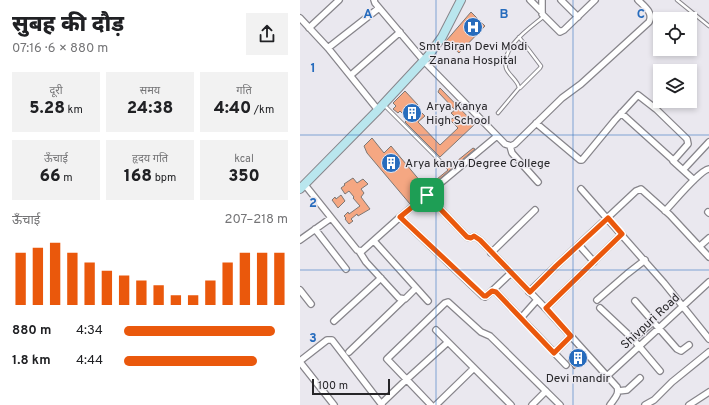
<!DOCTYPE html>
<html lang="hi">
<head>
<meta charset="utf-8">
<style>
  body { margin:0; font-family:Overpass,"Noto Sans Devanagari",sans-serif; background:#f2f2f2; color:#202124; height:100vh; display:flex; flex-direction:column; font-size:15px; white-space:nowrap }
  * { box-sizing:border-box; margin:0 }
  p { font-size:13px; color:#757577 }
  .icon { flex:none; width:22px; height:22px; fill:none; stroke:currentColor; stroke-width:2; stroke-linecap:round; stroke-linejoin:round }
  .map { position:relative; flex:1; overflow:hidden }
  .sheet { display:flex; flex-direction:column; background:#fff; width:300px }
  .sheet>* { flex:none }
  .buttons { position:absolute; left:353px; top:12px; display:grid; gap:8px }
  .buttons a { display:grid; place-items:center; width:44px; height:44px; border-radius:0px; background:#fff; box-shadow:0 2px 6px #0003; font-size:20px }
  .scale { position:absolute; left:12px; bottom:10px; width:78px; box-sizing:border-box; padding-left:4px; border:2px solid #262528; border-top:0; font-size:11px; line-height:14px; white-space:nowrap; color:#262528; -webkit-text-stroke:3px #eae8ef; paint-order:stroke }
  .pin { position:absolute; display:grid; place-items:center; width:34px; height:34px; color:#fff; margin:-17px; border-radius:8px; box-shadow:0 2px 6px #0006 }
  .round { display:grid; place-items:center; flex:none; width:42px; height:42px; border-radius:0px; background:#f2f2f2 }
  .headline { display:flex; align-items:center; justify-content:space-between; height:68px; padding:0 12px }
  h1 { font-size:22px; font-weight:800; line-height:30px }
  .figures { display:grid; grid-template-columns:repeat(3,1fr); gap:6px; height:68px; padding:4px 12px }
  .figures div { display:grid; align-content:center; border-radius:0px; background:#f2f2f2; text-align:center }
  .figures b { font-size:17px; font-weight:800 }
  .figures small { font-size:11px; font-weight:400 }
  .figures p { font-size:11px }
  .chart { height:112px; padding:8px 12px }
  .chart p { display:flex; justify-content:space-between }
  .chart svg { width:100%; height:72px; margin-top:4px; stroke:#ea580c; stroke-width:6 }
  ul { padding:0 12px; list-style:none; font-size:13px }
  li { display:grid; grid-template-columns:64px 48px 1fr; align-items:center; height:30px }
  li i { height:10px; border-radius:5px; background:#ea580c }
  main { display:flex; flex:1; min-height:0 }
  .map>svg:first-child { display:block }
</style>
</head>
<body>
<main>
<section class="sheet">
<div class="headline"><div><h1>सुबह की दौड़</h1><p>07:16 · 6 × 880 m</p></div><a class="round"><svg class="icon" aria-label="share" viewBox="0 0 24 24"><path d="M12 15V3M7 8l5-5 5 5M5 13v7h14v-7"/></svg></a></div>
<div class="figures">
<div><p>दूरी</p><b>5.28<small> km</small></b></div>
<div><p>समय</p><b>24:38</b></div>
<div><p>गति</p><b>4:40<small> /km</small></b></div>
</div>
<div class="figures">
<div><p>ऊँचाई</p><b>66<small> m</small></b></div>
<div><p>हृदय गति</p><b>168<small> bpm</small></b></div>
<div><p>kcal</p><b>350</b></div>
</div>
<div class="chart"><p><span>ऊँचाई</span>207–218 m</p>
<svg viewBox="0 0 160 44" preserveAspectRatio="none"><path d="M5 44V12M15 44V9M25 44V6M35 44V12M45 44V18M55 44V23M65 44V26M75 44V29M85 44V32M95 44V38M105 44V38M115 44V29M125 44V18M135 44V12M145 44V12M155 44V12"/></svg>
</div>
<ul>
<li><b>880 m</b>4:34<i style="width:92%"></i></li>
<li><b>1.8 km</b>4:44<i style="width:81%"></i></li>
</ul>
</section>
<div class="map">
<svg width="409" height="405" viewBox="0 0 409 405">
  <rect width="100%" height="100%" fill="#eae8ef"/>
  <path fill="#f5a782" stroke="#7d7774" d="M171,12L185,26L159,53L146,41Z
    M140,88L175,124L140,157L105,122L108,119L100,111L98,113L93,109L96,106L93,103L105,91L118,105L116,107L125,116L118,122L140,145L158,128L150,120L155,117L151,113L155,110L138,92Z
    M72,138L84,153L91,146L126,188L148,170L144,166L149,162L152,165L173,148L175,149L110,204L67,153L64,146Z
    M53,178L57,183L63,179L68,184L61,189L64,193L61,197L70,209L58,216L57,214L51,219L53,221L49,224L45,219L46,218L44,216L48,212L49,214L60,206L53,198L54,197L49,191L45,194L41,188L45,185L44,184Z
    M41,195L45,201L38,208L32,200L35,197L36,199Z
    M278,351L286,359L274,369L268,360Z"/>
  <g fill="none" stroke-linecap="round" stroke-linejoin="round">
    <g stroke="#87858b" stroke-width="4.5">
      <path id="service" d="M377,0L409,26
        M219,37L241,66L240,68L220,88
        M84,105L143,164
        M198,113L219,88C218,80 208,75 206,68C201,47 230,28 243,17"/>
    </g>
    <g stroke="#87858b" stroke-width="8">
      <path id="minor" d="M74,0L75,3L124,61L205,144L211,146L215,144L262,98L281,84L349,22C354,13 344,6 338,0
        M230,0L242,12
        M242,0V14L260,32L264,30L295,0
        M261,0L278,17
        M0,18L28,48L78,110
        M9,28L39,0
        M28,48L79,8
        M51,75L100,32
        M321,113L373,160
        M236,123L280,160H282L315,120L338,95L356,109L387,139L388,144L373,161L394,180
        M210,146L212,153L238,182
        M383,170L409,142
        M5,185L57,250L62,251L100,217L197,136
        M281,189L364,283L409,339
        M127,195L167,237L171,238L174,236L180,240L250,313L317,387C320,394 314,399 310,405
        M365,211C373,203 400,170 409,169
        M408,212L409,213
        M100,217L183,296L185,297L192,291L196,292L266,365
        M15,229L46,269
        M0,240L31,218
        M74,241L128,301
        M279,245L294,262
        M400,246L409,238
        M59,251L66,262L99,298L105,299L116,288
        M191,253L235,210
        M0,290L11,304
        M192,291L211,273
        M229,292L256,266L336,191L341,189L370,215L409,257
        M297,300L327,274L345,260
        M335,301L377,349L381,351L389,345
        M246,308L322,234
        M300,308L333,339L360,371
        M221,318L237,300
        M34,321L81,278
        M136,330L211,405
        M333,339L353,322
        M49,352L103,300
        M254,353L271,336
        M0,361L27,340H32L82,405
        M0,362L34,405
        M307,376L409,282
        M318,391L327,390L340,378
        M81,404L106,380L148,342
        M131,405L87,359L145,303L148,302L181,332L190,336L260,405
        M136,405L174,368
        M232,405L246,391
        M345,405L354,400L372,382L409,352
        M389,405L409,392"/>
    </g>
    <g stroke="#87858b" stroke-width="10">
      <path id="secondary" d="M0,189L76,112L129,55L142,37L161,0"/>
    </g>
    <use href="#service" stroke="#fff" stroke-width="2.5"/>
    <use href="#minor" stroke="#fff" stroke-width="5.5"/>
    <use href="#secondary" stroke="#b9e6ee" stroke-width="8"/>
  </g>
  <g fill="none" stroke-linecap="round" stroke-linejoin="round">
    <g stroke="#fff" stroke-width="8">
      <path id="route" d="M127,195L167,237L171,238L174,236L180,240L230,292L256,266L308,218L322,234L246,308L271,336L254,353L196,292L192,291L186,296H184L100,217Z"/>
    </g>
    <use href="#route" stroke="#ea580c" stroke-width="5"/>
  </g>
  <path fill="none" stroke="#276cbd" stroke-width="1" stroke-opacity="0.55" d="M136,0V405M273,0V405M0,135H409M0,270H409"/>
  <defs>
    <g id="hospital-disc" transform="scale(1)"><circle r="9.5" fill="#276cbd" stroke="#eae8ef"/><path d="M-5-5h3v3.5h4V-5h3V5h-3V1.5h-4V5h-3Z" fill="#fff"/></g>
    <g id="building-disc" transform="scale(1)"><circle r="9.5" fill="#276cbd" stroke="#eae8ef"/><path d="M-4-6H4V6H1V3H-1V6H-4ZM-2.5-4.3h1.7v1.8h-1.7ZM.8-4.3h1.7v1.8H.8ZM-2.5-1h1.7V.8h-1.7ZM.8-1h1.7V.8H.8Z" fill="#fff"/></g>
  </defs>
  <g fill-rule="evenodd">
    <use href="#hospital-disc" x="173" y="27"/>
    <use href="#building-disc" x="112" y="113"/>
    <use href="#building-disc" x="91" y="163"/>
    <use href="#building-disc" x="278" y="358"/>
  </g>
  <g text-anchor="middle" stroke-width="3" stroke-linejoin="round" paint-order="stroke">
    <g font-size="12" fill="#262528" stroke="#eae8ef">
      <text x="173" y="50">Smt Biran Devi Modi<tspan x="173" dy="14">Zanana Hospital</tspan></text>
      <text x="126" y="110" text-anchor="start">Arya Kanya<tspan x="126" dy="14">High School</tspan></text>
      <text x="105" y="167" text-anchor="start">Arya kanya Degree College</text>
      <text x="278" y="382">Devi mandir</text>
    </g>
    <g font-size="12" fill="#262528" stroke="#eae8ef">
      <text transform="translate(350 321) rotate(-43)" y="4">Shivpuri Road</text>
    </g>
  </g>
  <g font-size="13" text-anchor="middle" font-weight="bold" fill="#276cbd" stroke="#eae8ef" stroke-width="3" stroke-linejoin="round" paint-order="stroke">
    <text x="68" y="18">A</text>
    <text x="204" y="18">B</text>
    <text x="341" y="18">C</text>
    <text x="13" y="72">1</text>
    <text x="13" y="207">2</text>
    <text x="13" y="342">3</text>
  </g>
</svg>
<div class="buttons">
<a><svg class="icon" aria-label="locate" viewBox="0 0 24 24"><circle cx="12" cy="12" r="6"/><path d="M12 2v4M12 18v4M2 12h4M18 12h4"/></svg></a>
<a><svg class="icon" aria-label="layers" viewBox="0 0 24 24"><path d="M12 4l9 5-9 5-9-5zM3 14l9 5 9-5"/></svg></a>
</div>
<div class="scale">100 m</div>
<div class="pin" style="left:127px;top:195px;background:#1e9e55"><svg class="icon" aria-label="arrive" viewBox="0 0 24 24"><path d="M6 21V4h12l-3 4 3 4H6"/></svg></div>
</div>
</main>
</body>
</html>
